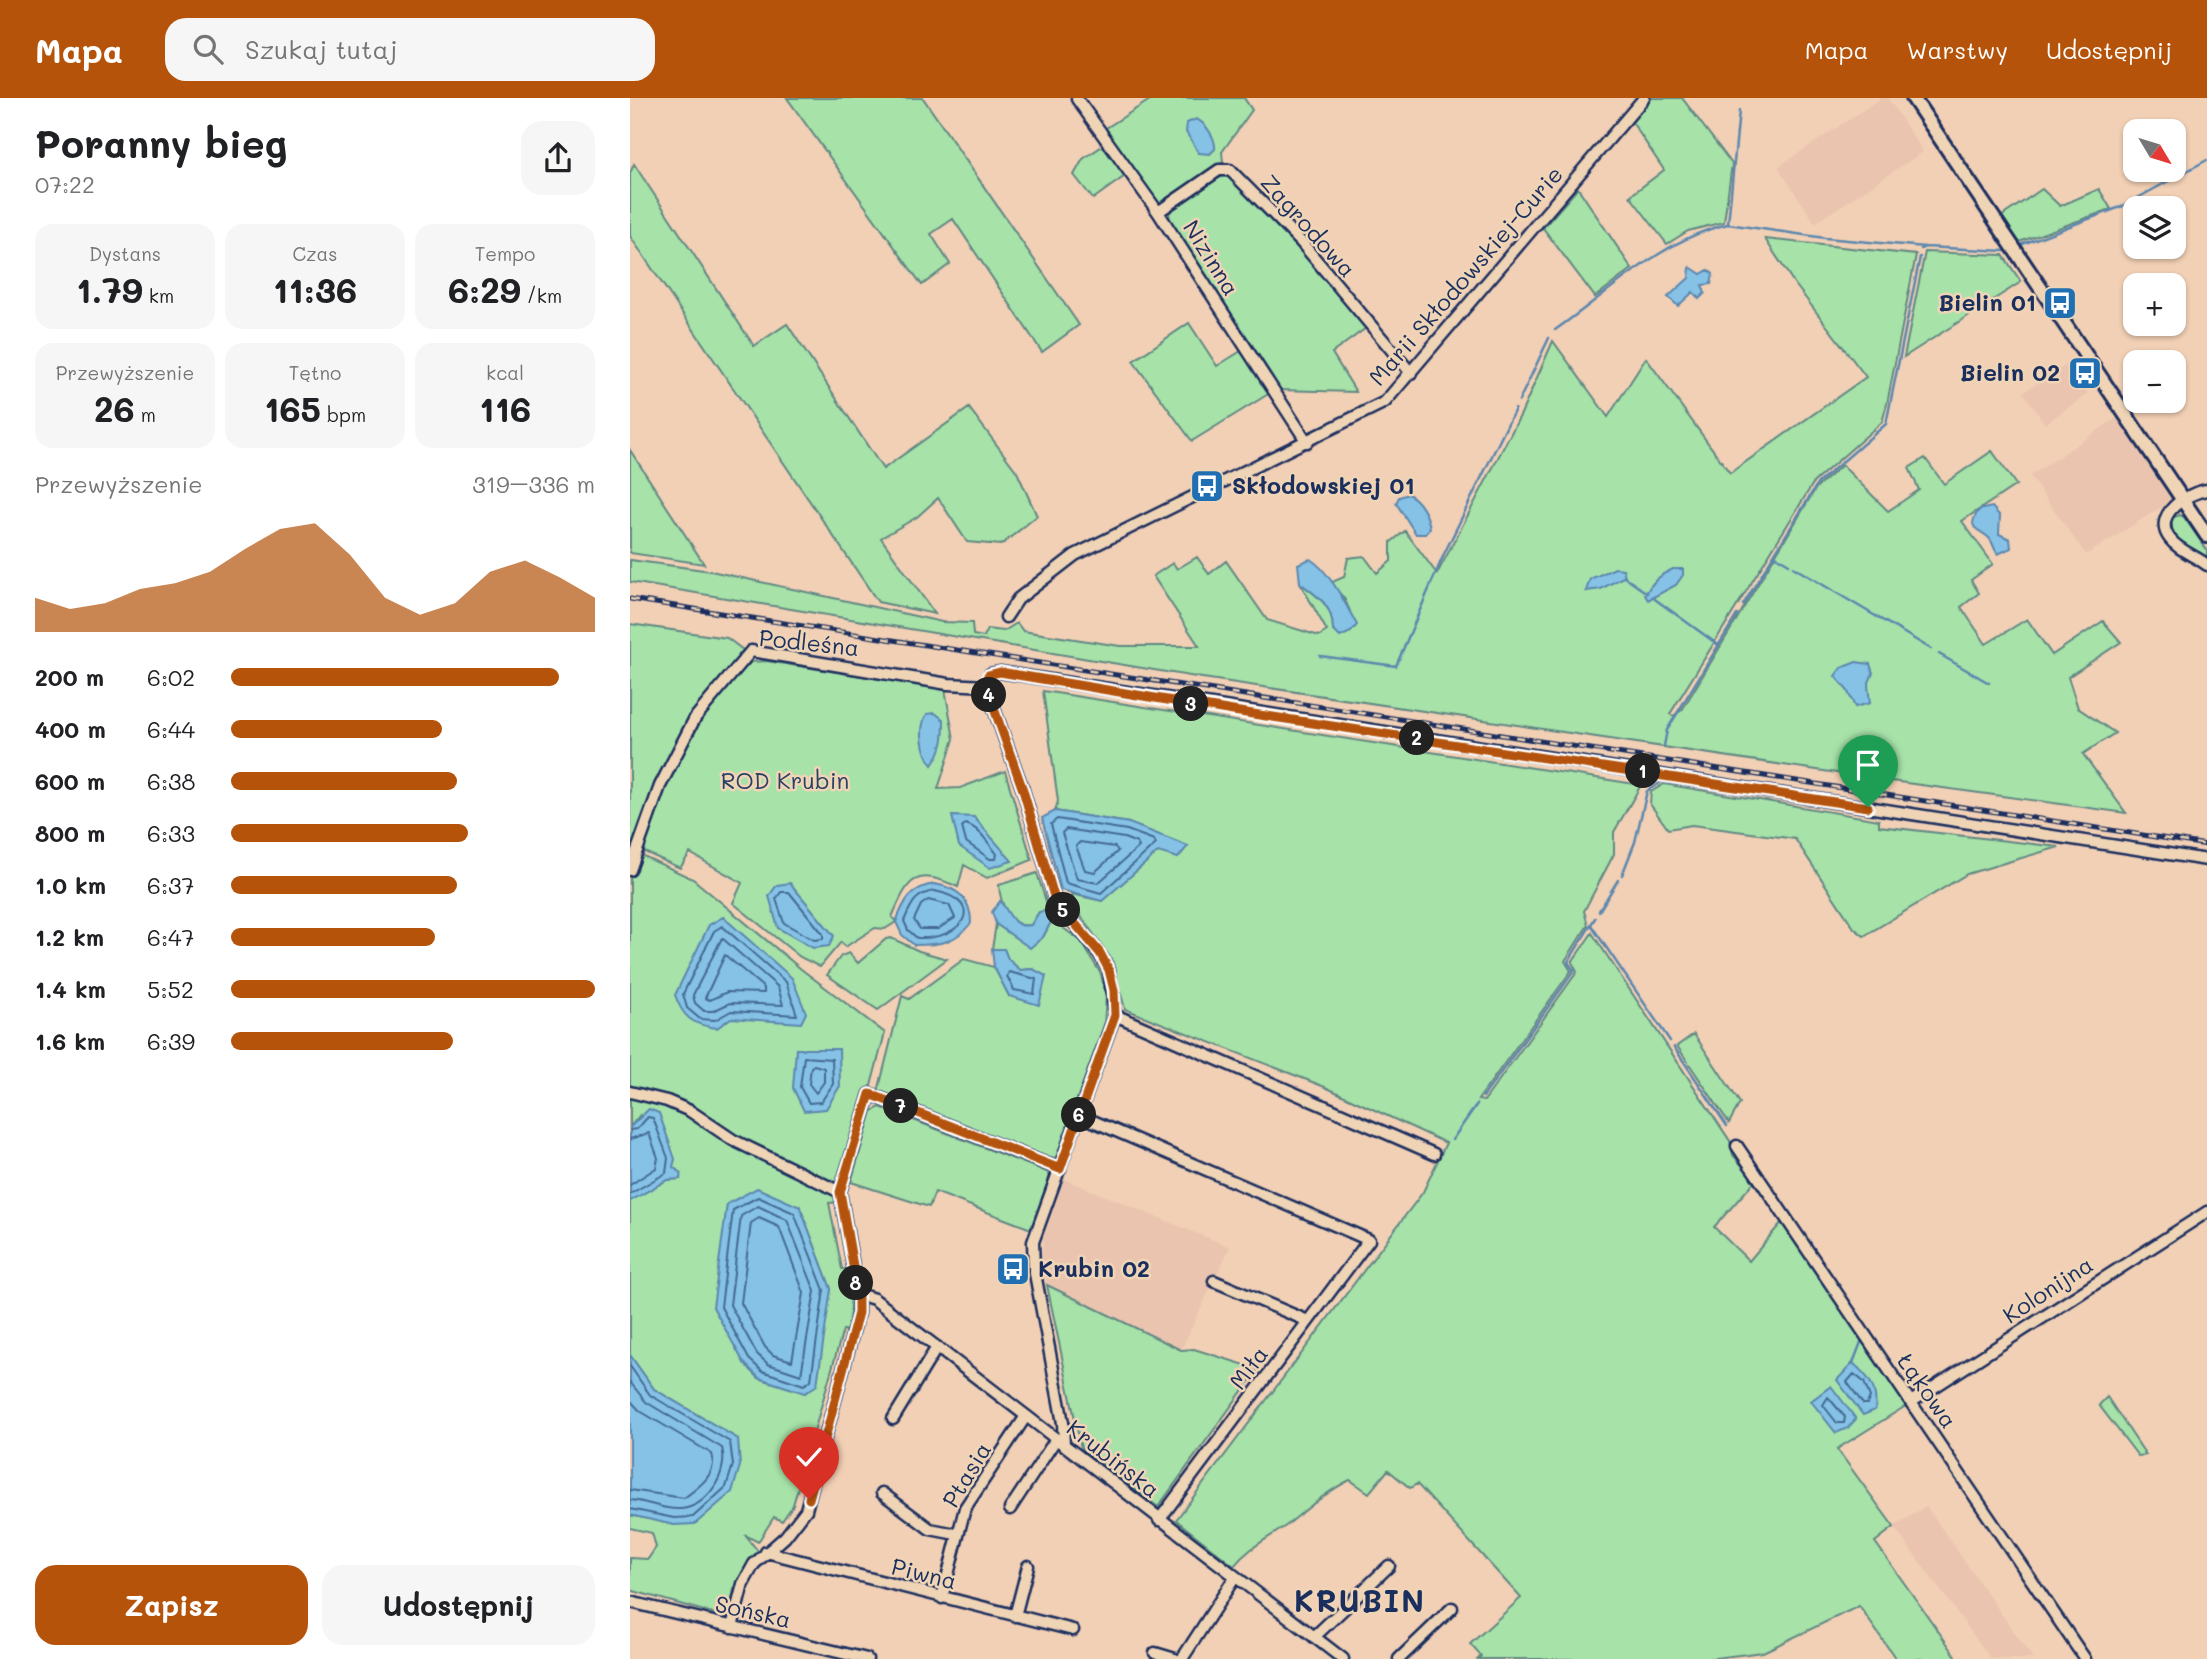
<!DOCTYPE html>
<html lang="pl">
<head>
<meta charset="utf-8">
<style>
  body { margin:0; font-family:Mali,sans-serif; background:#f6f6f6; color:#202124; height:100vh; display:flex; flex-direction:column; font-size:26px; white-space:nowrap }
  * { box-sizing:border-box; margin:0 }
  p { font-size:23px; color:#757577 }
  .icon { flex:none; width:38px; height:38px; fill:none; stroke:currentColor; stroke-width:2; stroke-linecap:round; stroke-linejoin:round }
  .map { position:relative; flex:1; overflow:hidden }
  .details { display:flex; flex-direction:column; background:#fff; width:630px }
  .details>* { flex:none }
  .needle { width:46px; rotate:128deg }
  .tools { position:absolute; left:1493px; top:21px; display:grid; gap:14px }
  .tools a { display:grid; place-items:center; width:63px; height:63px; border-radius:14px; background:#fff; box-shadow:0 2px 5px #0004; font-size:35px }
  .pin { position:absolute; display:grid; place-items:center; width:60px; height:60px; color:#fff; margin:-72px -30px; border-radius:50% 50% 50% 0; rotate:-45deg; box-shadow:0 0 7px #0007 }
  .pin .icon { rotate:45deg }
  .km { position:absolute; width:35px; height:35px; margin:-18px; border-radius:50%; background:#222; color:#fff; font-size:19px; line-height:35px; text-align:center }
  .round { display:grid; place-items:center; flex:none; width:74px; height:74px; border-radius:21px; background:#f6f6f6 }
  .summary { display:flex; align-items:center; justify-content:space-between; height:119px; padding:0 35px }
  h1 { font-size:38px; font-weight:700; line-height:52px }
  .stats { display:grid; grid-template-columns:repeat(3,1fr); gap:10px; height:119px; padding:7px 35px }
  .stats div { display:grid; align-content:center; border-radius:18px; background:#f6f6f6; text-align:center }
  .stats b { font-size:35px; font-weight:700 }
  .stats small { font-size:19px; font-weight:400 }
  .stats p { font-size:19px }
  .chart { height:196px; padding:14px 35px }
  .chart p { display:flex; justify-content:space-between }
  .chart svg { width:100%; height:126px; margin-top:7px; fill:#b45309; opacity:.7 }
  .primary-button { display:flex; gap:14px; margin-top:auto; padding:14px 35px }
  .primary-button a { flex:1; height:80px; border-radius:21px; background:#b45309; color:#fff; font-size:28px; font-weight:700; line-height:80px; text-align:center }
  .primary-button a+a { background:#f6f6f6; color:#202124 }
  ul { padding:0 35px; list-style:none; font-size:23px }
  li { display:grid; grid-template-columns:112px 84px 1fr; align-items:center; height:52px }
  li i { height:18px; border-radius:9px; background:#b45309 }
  header { display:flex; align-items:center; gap:42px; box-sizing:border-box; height:98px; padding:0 35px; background:#b45309; color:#fff }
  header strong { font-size:33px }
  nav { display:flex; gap:38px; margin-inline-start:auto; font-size:24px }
  .search { width:490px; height:63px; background:#f6f6f6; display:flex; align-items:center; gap:18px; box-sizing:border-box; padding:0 24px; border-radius:21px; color:#757577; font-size:26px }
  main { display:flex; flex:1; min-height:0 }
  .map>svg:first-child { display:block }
</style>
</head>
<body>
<header>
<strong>Mapa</strong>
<div class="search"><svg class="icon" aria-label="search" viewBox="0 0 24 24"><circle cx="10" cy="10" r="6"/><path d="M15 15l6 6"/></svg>Szukaj tutaj</div>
<nav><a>Mapa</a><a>Warstwy</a><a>Udostępnij</a></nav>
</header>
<main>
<section class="details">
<div class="summary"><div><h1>Poranny bieg</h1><p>07:22</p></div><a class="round"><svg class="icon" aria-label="share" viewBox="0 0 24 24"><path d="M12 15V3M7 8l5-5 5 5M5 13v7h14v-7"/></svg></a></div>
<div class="stats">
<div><p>Dystans</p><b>1.79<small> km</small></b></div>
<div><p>Czas</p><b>11:36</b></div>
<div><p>Tempo</p><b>6:29<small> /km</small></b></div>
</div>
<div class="stats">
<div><p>Przewyższenie</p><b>26<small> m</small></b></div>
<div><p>Tętno</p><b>165<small> bpm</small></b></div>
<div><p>kcal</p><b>116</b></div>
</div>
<div class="chart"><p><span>Przewyższenie</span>319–336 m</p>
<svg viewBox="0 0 160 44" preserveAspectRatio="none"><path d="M0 44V32L10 36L20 34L30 29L40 27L50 23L60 15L70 8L80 6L90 17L100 32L110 38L120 34L130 23L140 19L150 25L160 32V44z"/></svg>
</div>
<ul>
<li><b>200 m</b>6:02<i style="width:90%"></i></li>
<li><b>400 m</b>6:44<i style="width:58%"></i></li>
<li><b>600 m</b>6:38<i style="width:62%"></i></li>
<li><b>800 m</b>6:33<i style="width:65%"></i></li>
<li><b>1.0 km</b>6:37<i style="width:62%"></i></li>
<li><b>1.2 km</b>6:47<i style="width:56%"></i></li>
<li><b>1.4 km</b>5:52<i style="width:100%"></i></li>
<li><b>1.6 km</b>6:39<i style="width:61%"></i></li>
</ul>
<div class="primary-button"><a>Zapisz</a><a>Udostępnij</a></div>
</section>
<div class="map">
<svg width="1577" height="1561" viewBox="0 0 1577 1561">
  <rect width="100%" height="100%" fill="#f2d0b5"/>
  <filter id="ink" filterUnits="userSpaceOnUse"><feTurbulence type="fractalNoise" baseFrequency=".0143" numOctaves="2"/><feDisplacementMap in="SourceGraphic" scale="14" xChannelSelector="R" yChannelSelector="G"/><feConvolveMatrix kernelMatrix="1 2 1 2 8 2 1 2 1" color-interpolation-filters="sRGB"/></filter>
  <g filter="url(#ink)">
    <path fill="#eac4af" d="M1251,0H1258L1293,54L1185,125L1148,69Z
      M1438,266L1458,296L1415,326L1393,294Z
      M1494,315L1549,398L1456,457L1400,378Z
      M434,1081L600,1149L551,1252L417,1187L412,1158L414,1136Z
      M1296,1408L1403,1561H1361L1264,1429Z"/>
    <path fill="#a7e2a8" stroke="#618883" stroke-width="2" fill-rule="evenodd" d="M157,0H293L449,227L412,254L323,121L301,136L320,166L292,187Z
      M523,0H614L622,12L592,54L593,64L533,106H527L473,32Z
      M1022,0H1052L1102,66L1094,124L1058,133L1037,146L1000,98L1034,72L1002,24Z
      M474,47L495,78L463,101L444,77L453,61Z
      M4,66L124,248L157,226L253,371L339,310L387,374L407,418L371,447L337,444L308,400L287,419L251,440L305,516L248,504L0,138V75Z
      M594,78L601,80L655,135L736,230L702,255L726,294L647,292L540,125L539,113L583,82Z
      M948,90L1002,171L965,199L913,130Z
      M1412,91L1430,108L1469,91L1481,111L1389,144L1372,118Z
      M1135,141L1286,157L1257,306L1252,324L1184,384L1040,616L1043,618L1052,612L1186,390L1212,367L1258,413L1289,392L1279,370L1295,360L1314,386L1362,353L1386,387L1332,423L1363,466L1341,482L1349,495L1331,509L1356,546L1397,521L1422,557L1473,523L1491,544L1438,579L1448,610L1485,635L1453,656L1496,715L1254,682L566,579L0,484V462L81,473L312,524L342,525L343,537L354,539L357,531L374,533L387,525L393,533L490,548H569L523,478L543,465L547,471L567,459L579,476L596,463L637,522L689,538L697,533L670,485C688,499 703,507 703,532L720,513L714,500L700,485L714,479L718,460L734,458L747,475L761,463V444L775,433L807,476L891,316L923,243L978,319L1016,260L1100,375L1236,279L1164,185Z
      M1295,154L1373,157L1391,184L1274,259Z
      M559,225L587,268L611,253L640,295L562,343L503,263Z
      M0,352L74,466L0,455Z
      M1550,417L1554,419L1577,452V462L1543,437L1541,420Z
      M0,526L97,540L113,552L64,620L0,765Z
      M136,563L315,591L324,641L308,691L330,690L375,673L402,762L357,780L334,767L328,789C284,769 279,780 262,819L266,824L255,831L245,830L215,849L211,844L190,869L170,859L103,805L112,785L60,755L50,770L10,752L32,689L66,621L121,564Z
      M413,593L1011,687L984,734V756L954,813L958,827L935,863L941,873L848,1002L854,1003L947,874L942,864L962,835L1100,1043L1103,1057L1125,1083L1084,1129L1119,1163L1152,1124L1279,1306L1207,1351L1264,1429L1245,1444L1328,1561H1266L1229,1508L1133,1554L1077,1561H848L851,1558L840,1546L891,1500L787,1386L780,1390L758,1372L739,1395L720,1382C696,1394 677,1411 657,1427C638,1441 619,1449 604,1468L546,1422L793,1094L816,1045L695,989L495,911L482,862L452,820L441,796L472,803L528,754L499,725L425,713L428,703Z
      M1034,686L1249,722V728L1429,749L1337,776L1234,838L1224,830L1165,741L1062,727L1038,731L1020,706L1021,694Z
      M9,756L63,781L171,871L255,935L210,1104L199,1105L212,1171H217L221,1192L219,1233L213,1232L163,1407L152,1423L144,1419L128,1444L115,1437L128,1453L104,1491L99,1520L0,1492V1460L18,1461L26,1449L22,1435L0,1430V1417L18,1421L108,1341L24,1291L0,1257V1103L37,1082L50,1081L10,1017L0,1029V776ZM170,1109L201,1191L175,1295L129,1280L114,1265Z
      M407,775L419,813L409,814L401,827C380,831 370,805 369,787Z
      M422,822L451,843L471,876L476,899L474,927L426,1059L421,1061L248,994L272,898L279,901L334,861L364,869L379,898L403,871L390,872L378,861L374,851H362L366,826L400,849L413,839Z
      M261,840L289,853L317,861L248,912L197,877L211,858L219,855L228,865L256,841Z
      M1064,936L1110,1005L1099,1025L1047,948Z
      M250,1009L417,1074L420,1078L401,1131L305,1094L299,1109L221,1084L242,1013Z
      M417,1187L551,1252L564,1251L628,1271L528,1409L451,1350Z
      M1477,1299L1516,1357L1508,1358L1469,1307Z"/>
    <path fill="#85c2e5" stroke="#5b87af" stroke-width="2" d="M566,21C576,25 586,41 585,51L580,56L569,55L556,34L557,25Z
      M1060,169L1071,176L1078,172L1083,176L1081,186L1072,187L1075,195L1069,201L1063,194L1048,208L1038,199L1059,180Z
      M778,396C790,402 798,417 800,430L795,436H786L766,405L769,399Z
      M1362,409L1370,418L1369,436L1380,441L1381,450L1368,456C1364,452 1363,444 1359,440C1349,430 1335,432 1349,412Z
      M680,461C700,473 716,507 727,527L721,534L710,539L703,532C703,507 688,498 670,485L668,466Z
      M985,470L993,471L995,478L971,491L956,493L960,481Z
      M1043,471H1053V477L1046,487L1018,502L1015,497C1021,485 1031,476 1043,471Z
      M1226,564L1240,566L1243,575L1238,587L1240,605L1225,609L1217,592L1205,578L1211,570Z
      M305,615L314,622C314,640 313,652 302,667C292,654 288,630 297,616Z
      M425,713L499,725L558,748L548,760L528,754L472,803L431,792L412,720Z
      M322,718L344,719L382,763L360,770L329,748Z
      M160,785L204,838L199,848L183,850L148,830L139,798L147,787Z
      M305,786C328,790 341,801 341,825C325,845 310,847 284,847L272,837L266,824C274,803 281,789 305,786Z
      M370,803C380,814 382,831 401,827L409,814L419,813L422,822L413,839L400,850L366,826L362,814Z
      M93,819L162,880L176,915L171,925L101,920L87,930C63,927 53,920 45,897L79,827Z
      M362,851H374L378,861L390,872L403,871L416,878L409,907L379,898L364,869Z
      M166,951H209L210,988L196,1011L174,1013L163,990Z
      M19,1011L29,1015L45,1061L43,1069L51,1075L50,1081L37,1082L0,1103V1029Z
      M127,1090L170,1109L201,1191L187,1287L175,1295L129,1280L114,1265L83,1209L97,1106Z
      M0,1257L24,1291L108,1341L110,1368L102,1394L65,1426L44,1427L0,1417Z
      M1223,1265C1239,1279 1248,1290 1245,1312L1233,1317L1207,1282Z
      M1201,1288L1226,1321L1218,1330L1206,1335L1181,1303Z"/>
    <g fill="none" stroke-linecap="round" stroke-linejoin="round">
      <path stroke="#456a94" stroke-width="2" d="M427,721L497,732L524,742L526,746L471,795L436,785L421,726Z
        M335,726C348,728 359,746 367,756L366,761H360L336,744L332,729Z
        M436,731L494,740L507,745L509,749L468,785L447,781L432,735Z
        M450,744L485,749L488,753L465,774L455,772L446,748Z
        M305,793C357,804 334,842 287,840L278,832L274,823C281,806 286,795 305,793Z
        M151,794H159L193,836V841L184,842L154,825L146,801Z
        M298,802L319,807L325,820L308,831H290L284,822L291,807Z
        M92,828L156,884L167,917L101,913L85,922L70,921L57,910L53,896L84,833Z
        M92,840L148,889L153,907L100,905L83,913H74L65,905L63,897Z
        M95,857L134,890V895L97,894L80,902L75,900Z
        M379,874L406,881L404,896L384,892L377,878Z
        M174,959L202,961L203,986L191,1004L179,1005L170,989Z
        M184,967L194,970V984L186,995L179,986L181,969Z
        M0,1032L7,1031L18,1019L23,1020L38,1060L36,1075L0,1096
        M0,1041L19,1035L28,1060L26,1070L0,1087
        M128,1099L164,1115L194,1192L181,1282L174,1287L132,1273L119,1261L91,1209L103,1112Z
        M128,1108L157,1122L185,1193L171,1277L138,1266L127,1256L100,1207L111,1118Z
        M129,1120L149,1129L174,1195L162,1263L143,1257L135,1249L111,1205L121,1125Z
        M0,1268L20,1297L100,1344L103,1367L96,1389L63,1419L44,1420L0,1411
        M1224,1276L1234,1284L1240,1299L1237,1306H1233L1217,1284Z
        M0,1284L16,1304L92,1350C99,1375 77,1410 50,1411C33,1412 17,1403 0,1402
        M1198,1299L1215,1319L1214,1325H1207L1193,1307Z
        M0,1302L10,1313L82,1356C88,1376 69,1389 54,1400L0,1392"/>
      <path stroke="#5b87af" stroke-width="2.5" d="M1109,13L1098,126L1195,140L1295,149
        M1390,147L1493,108L1577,62
        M1291,151L1295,149L1376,153
        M925,232C980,194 1032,141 1098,126
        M889,303L919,240
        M1144,457L1159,466
        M1163,469L1301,551
        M994,479L1017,495
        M1022,499L1087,546
        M1113,507L1188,385L1256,326L1290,159
        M1309,556L1359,585
        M690,558L766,568L814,456L885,311
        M1034,648L1037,632L1107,517
        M992,777L1005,744L1017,693L1030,685
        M969,813L988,782
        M961,827L1040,943
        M1044,949L1097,1028
        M853,999L944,873L938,864L965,820
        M822,1042L847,1006
        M1223,1265L1233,1239"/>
      <g stroke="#1b2f5e" stroke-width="15">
        <path id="minor" d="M447,1L528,114L677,344
          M528,114L589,72H600L671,144L781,275
          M1577,392C1557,395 1521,417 1540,441C1549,453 1566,458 1577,467
          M376,519L388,501L445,457L755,304L1014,0
          M0,772L30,688L65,620L121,553L318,586L356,588
          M485,917L804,1056
          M0,994L37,1003L60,1013L103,1042L210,1094
          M449,1017L739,1142L529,1422
          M1107,1048L1455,1561
          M584,1183L678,1223
          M228,1196L244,1201L713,1561
          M1281,1304L1577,1114
          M263,1321L307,1249
          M434,1348L433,1325L404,1170L403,1144L485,917L479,872L469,855L425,802L393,692L356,588L360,576L370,574L1577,762
          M252,1395L300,1431L326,1436
          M380,1411L426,1341
          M136,1454L443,1532
          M312,1500L335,1410L396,1318
          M0,1504L237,1561
          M385,1518L398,1468
          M102,1529L113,1486L124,1466L155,1439L176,1412L228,1215V1196L210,1094L240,996L430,1071
          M684,1539L759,1468
          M525,1555L545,1561
          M552,1561L605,1479
          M769,1561L822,1510"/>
      </g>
      <g stroke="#1b2f5e" stroke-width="18">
        <path id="major" d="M1283,0L1577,438"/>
      </g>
      <use href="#minor" stroke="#f0d4b6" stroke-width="10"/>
      <use href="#major" stroke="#f0d4b6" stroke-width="12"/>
      <g stroke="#1b2f5e" stroke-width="5">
        <path id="rail" d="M0,501L1577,747"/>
      </g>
      <use href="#rail" stroke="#f0d4b6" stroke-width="2.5" stroke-dasharray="8" stroke-linecap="butt"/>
    </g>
  </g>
  <g fill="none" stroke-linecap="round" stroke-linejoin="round" filter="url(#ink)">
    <g stroke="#fff" stroke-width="14">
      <path id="route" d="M179,1401L228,1215V1196L210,1094L240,996L430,1071L485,917L484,892L479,872L470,855L425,802L393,692L356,588L358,577L370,574L603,613L1238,709"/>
    </g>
    <use href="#route" stroke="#b45309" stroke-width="9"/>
  </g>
  <defs>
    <g id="bus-square" transform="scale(1.75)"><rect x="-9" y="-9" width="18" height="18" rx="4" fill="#1f6fb2" stroke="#f0d4b6"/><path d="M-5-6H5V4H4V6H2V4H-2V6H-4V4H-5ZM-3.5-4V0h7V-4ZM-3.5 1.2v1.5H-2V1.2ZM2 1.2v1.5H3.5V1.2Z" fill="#fff"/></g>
  </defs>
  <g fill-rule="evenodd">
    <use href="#bus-square" x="1430" y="205"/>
    <use href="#bus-square" x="1455" y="275"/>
    <use href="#bus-square" x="577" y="388"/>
    <use href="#bus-square" x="383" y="1171"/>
  </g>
  <g text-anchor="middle" stroke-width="5" stroke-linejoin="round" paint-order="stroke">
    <g font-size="23" fill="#1b2f5e" stroke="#f0d4b6">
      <text transform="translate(678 128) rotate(48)" y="8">Zagrodowa</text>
      <text transform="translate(581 160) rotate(58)" y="8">Nizinna</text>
      <text transform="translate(836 178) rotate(-49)" y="8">Marii Skłodowskiej-Curie</text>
      <text transform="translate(179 545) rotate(6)" y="8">Podleśna</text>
      <text transform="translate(1418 1192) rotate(-33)" y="8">Kolonijna</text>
      <text transform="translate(619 1270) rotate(-53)" y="8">Miła</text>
      <text transform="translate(1297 1293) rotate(55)" y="8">Łąkowa</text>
      <text transform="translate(483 1361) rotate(38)" y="8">Krubińska</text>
      <text transform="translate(337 1377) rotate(-59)" y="8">Ptasia</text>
      <text transform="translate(294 1476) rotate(14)" y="8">Piwna</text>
      <text transform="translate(123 1514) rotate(13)" y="8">Sońska</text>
    </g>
    <g font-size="23" font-weight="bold" fill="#1b2f5e" stroke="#f0d4b6" text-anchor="end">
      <text x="1406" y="213">Bielin 01</text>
      <text x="1430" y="283">Bielin 02</text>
      <text x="602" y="396" text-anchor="start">Skłodowskiej 01</text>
      <text x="408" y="1179" text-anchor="start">Krubin 02</text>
    </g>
    <g font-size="23" fill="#294165" stroke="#f0d4b6">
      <text x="155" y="691">ROD Krubin</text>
    </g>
    <g font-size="30" font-weight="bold" letter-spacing="2" fill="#1b2f5e" stroke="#f0d4b6">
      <text x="730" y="1514">KRUBIN</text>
    </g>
  </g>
</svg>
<div class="tools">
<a><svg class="needle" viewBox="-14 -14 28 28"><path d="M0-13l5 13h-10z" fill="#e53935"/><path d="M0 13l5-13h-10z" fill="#757577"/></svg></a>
<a><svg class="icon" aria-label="layers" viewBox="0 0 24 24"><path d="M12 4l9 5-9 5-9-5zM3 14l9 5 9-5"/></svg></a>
<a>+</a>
<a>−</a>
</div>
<div class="pin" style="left:1238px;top:709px;background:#1e9e55"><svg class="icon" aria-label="arrive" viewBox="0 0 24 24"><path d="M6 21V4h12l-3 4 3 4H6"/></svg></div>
<div class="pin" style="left:179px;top:1401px;background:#d93025"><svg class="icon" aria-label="check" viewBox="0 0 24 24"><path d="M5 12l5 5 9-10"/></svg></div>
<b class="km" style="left:1013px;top:673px">1</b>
<b class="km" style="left:787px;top:640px">2</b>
<b class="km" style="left:561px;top:606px">3</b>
<b class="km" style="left:359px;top:597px">4</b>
<b class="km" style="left:433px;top:812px">5</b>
<b class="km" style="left:449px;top:1017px">6</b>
<b class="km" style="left:271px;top:1008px">7</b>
<b class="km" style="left:226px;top:1185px">8</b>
</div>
</main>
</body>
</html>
